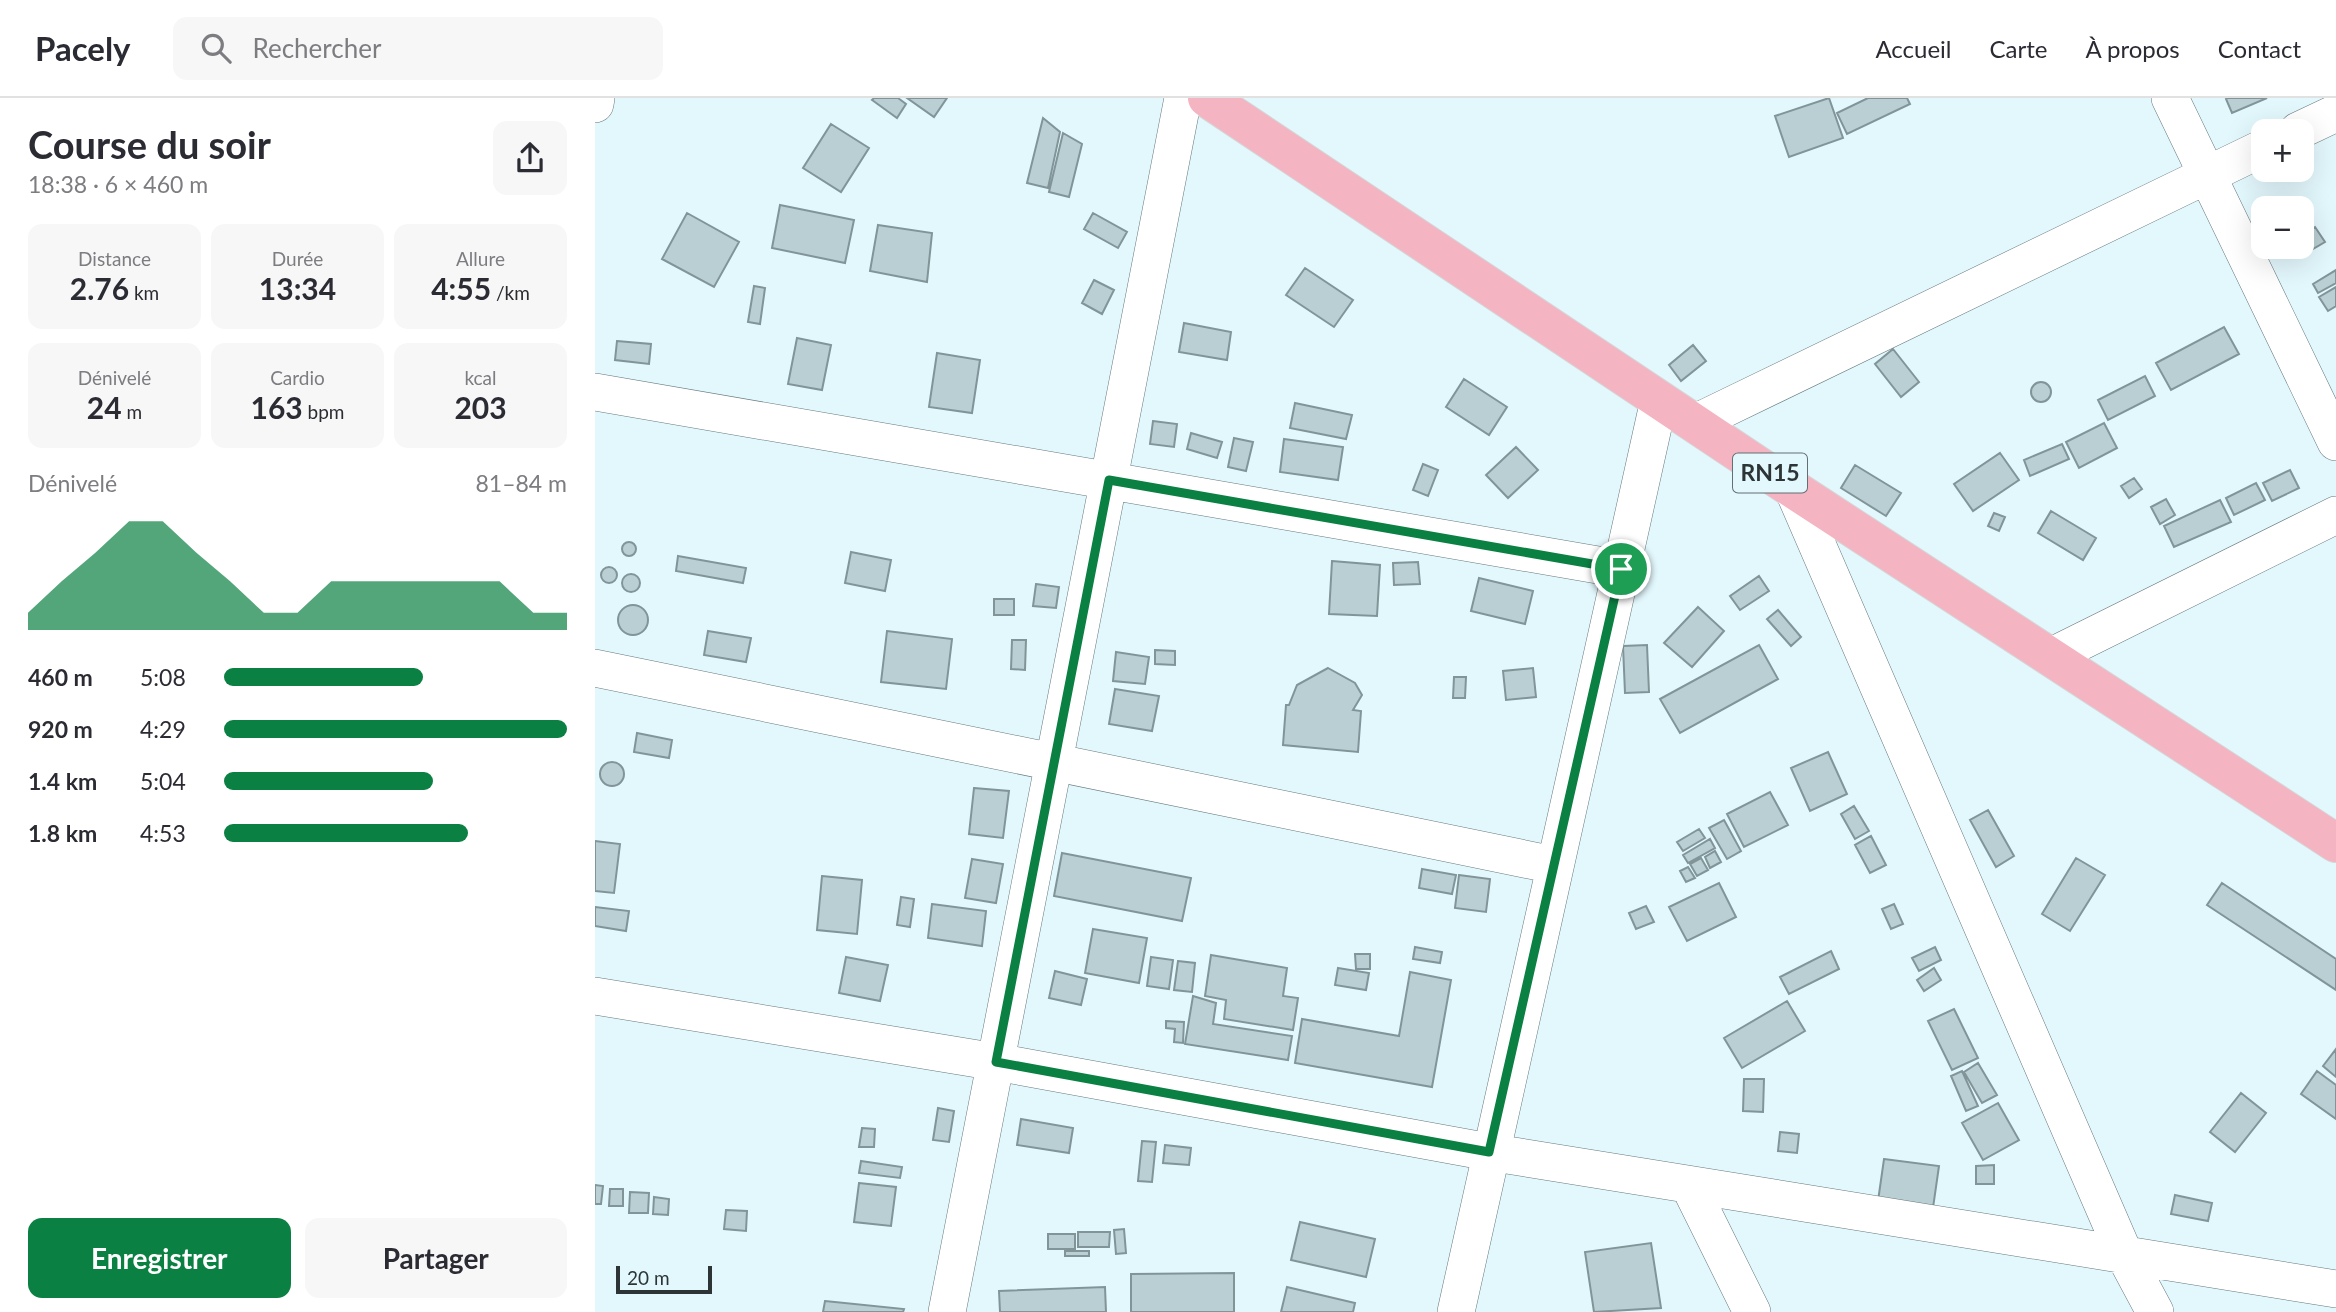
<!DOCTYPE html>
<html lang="fr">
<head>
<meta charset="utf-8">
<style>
  body { margin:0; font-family:Lato,sans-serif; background:#f7f7f7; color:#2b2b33; height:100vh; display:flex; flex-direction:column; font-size:26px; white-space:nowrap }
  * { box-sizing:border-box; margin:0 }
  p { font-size:23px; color:#7c7c81 }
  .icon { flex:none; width:38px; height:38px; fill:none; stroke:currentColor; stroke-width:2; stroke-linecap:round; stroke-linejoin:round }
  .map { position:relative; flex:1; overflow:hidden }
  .drawer { display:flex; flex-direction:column; background:#fff; width:595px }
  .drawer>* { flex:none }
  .tools { position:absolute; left:1656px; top:21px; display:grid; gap:14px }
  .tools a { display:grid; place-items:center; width:63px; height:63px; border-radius:14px; background:#fff; box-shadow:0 7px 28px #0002; font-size:35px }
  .scale { position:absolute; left:21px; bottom:18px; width:96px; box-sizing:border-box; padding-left:7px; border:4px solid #2c3436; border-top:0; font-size:19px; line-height:24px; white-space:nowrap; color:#2c3436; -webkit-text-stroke:5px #e3f8fd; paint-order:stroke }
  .pin { position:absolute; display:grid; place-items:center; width:60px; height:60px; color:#fff; margin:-30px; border:4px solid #fff; border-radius:50%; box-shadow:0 2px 7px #0007 }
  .round { display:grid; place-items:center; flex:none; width:74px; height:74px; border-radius:14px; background:#f7f7f7 }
  .overview { display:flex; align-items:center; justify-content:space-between; height:119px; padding:0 28px }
  h1 { font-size:38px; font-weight:700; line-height:52px }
  .metrics { display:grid; grid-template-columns:repeat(3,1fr); gap:10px; height:119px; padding:7px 28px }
  .metrics div { display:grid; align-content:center; border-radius:14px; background:#f7f7f7; text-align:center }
  .metrics b { font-size:30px; font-weight:700 }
  .metrics small { font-size:19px; font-weight:400 }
  .metrics p { font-size:19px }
  .chart { height:196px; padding:14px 28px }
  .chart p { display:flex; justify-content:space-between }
  .chart svg { width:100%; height:126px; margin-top:7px; fill:#0b8043; opacity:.7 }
  .button { display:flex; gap:14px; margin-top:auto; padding:14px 28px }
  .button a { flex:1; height:80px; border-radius:14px; background:#0b8043; color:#fff; font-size:28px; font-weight:700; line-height:80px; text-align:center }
  .button a+a { background:#f7f7f7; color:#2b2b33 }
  ul { padding:0 28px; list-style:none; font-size:23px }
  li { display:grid; grid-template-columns:112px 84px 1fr; align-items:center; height:52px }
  li i { height:18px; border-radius:9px; background:#0b8043 }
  header { display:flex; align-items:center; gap:42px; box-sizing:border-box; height:98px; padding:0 35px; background:#fff; border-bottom:2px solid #e1e1e2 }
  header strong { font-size:33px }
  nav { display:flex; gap:38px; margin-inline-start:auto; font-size:24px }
  .search { width:490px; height:63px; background:#f7f7f7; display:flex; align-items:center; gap:18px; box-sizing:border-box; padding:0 24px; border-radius:14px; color:#7c7c81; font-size:26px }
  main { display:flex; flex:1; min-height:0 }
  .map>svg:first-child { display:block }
</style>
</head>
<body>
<header>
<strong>Pacely</strong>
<div class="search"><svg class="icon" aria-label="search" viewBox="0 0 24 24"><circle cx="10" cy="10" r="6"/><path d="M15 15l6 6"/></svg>Rechercher</div>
<nav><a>Accueil</a><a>Carte</a><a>À propos</a><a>Contact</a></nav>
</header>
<main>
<section class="drawer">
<div class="overview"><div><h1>Course du soir</h1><p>18:38 · 6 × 460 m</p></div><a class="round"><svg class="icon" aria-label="share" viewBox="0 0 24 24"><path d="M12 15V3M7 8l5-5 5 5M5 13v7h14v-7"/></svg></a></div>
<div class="metrics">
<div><p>Distance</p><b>2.76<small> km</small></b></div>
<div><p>Durée</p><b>13:34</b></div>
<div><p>Allure</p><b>4:55<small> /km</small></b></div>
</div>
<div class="metrics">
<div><p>Dénivelé</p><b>24<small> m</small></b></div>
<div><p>Cardio</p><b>163<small> bpm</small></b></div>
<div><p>kcal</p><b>203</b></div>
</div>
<div class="chart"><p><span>Dénivelé</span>81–84 m</p>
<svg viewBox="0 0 160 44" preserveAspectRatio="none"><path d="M0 44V38L10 27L20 17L30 6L40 6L50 17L60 27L70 38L80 38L90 27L100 27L110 27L120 27L130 27L140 27L150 38L160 38V44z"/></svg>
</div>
<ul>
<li><b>460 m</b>5:08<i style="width:58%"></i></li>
<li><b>920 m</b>4:29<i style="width:100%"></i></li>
<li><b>1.4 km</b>5:04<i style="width:61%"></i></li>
<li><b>1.8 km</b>4:53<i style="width:71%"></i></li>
</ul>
<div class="button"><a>Enregistrer</a><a>Partager</a></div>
</section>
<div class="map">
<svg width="1741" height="1214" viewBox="0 0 1741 1214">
  <rect width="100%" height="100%" fill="#e3f8fd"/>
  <path fill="#bacfd3" stroke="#819599" stroke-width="2" d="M279,0H303L311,6L302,20L277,2Z
    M312,0H352L339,19Z
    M1234,0L1248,40L1194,59L1180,18Z
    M1273,0H1312L1315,6L1252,36L1242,15Z
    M1633,0H1672L1637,15L1631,1Z
    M448,20L465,34L453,90L432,85Z
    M236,26L274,50L246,94L208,70Z
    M468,35L487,46L474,99L454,94Z
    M185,107L259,122L250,165L177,150Z
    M92,115L144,144L119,189L67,161Z
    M498,115L532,134L523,150L489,131Z
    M283,127L337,135L332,184L275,173Z
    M1720,129L1730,144L1706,158L1700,149H1706V138Z
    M710,170L758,202L739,229L691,197Z
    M1741,172V185L1723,195L1718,186Z
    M499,182L519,192L507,216L487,205Z
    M159,188L170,190L165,226L153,224Z
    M1741,189V208L1733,213L1724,199Z
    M589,225L636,234L632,262L584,254Z
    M1629,229L1644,256L1576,292L1561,265Z
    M202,240L236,247L227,292L193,286Z
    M22,243L56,246L54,266L20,262Z
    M1098,247L1111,263L1086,283L1074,267Z
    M1298,251L1324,284L1306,299L1280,266Z
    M342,255L385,262L377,315L334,309Z
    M1550,278L1560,298L1513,322L1503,302Z
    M869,281L912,309L894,337L851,309Z
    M1436 294a10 10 0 1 1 20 0a10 10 0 1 1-20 0Z
    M700,305L757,317L751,341L695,330Z
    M558,323L582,326L579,349L555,346Z
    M1509,325L1522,350L1484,370L1471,344Z
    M596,335L627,344L622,360L592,351Z
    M639,340L658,344L651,373L633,369Z
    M689,341L748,349L743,382L685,374Z
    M1467,346L1474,361L1435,378L1429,362Z
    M921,349L943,372L913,400L891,377Z
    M1405,355L1424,382L1378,413L1359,386Z
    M828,366L843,372L833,398L818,392Z
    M1260,367L1306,395L1291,418L1246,390Z
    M1695,372L1704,390L1677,403L1668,385Z
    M1539,380L1547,391L1534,400L1526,388Z
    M1661,385L1670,402L1639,417L1631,400Z
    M1571,401L1580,417L1565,426L1556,409Z
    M1625,402L1636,424L1579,449L1569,428Z
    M1456,413L1501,440L1488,462L1443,435Z
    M1399,415L1410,419L1404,433L1393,428Z
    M27 451a7 7 0 1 1 14 0a7 7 0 1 1-14 0Z
    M256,454L296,462L290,493L250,485Z
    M83,458L151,470L148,485L81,473Z
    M737,463L785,467L782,518L734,516Z
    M823,464L825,486L799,487L798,465Z
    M6 477a8 8 0 1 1 16 0a8 8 0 1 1-16 0Z
    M27 485a9 9 0 1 1 18 0a9 9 0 1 1-18 0Z
    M1164,478L1174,493L1145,512L1135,498Z
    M884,480L938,493L930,526L876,513Z
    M441,486L464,489L461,510L438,508Z
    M399,501H419V517H399Z
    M23 522a15 15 0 1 1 30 0a15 15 0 1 1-30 0Z
    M1103,509L1129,533L1097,569L1069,545Z
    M1183,512L1206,539L1196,548L1172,521Z
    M113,533L156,540L151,564L109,557Z
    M292,533L357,541L351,591L286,584Z
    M417,542H431L430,572L416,571Z
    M1052,547L1054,594L1030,595L1028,548Z
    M1164,547L1183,581L1085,635L1065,601Z
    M560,552L580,553V567L560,566Z
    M521,554L554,559L550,586L518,583Z
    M733,570L760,585L767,597L758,612L766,613L763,654L688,647L691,607H694L702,587Z
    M938,570L941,599L911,602L908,573Z
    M859,579H871L870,600H858Z
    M520,591L564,598L557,633L514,626Z
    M42,635L77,642L74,660L39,654Z
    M1233,654L1252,696L1215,713L1196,670Z
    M5 676a12 12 0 1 1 24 0a12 12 0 1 1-24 0Z
    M379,690L414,693L408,740L374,736Z
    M1175,694L1193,727L1149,749L1132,716Z
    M1259,708L1274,733L1260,741L1246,716Z
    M1393,712L1419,758L1401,769L1375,722Z
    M1129,722L1146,753L1132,761L1114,730Z
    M1104,731L1110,740L1088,753L1082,744Z
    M1276,738L1291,767L1275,775L1260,747Z
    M1115,741L1120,750L1093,765L1088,757Z
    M0,743L25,746L19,795L0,793Z
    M1120,753L1126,764L1115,770L1110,759Z
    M467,755L596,780L587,823L459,798Z
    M1106,760L1113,772L1102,778L1095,766Z
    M1481,760L1510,777L1475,833L1447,816Z
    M377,761L408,766L401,805L370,800Z
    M1093,769L1100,780L1091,784L1085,773Z
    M827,771L861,777L857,796L824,790Z
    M864,777L895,781L891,814L860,810Z
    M227,778L267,782L262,836L222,832Z
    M1124,785L1141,819L1092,843L1074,809Z
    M1627,785L1741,861V892L1612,807Z
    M306,799L319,801L315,829L302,827Z
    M337,806L391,813L387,848L333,840Z
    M1299,806L1308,826L1296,831L1287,811Z
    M1051,808L1059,824L1041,831L1034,815Z
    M0,809L34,813L31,833L0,828Z
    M498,831L552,840L544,885L490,875Z
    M820,849L847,854L845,865L818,861Z
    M1340,849L1346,862L1324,873L1317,860Z
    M1236,853L1244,871L1194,896L1185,879Z
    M760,856H775V871H761Z
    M616,857L692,870L688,898L703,900L698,932L629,921L631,902L610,898Z
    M251,859L293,867L285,903L244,895Z
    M556,859L578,862L574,891L552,888Z
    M583,863L600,865L597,894L579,892Z
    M743,870L774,875L771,892L740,887Z
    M1339,870L1346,882L1329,893L1322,882Z
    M460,873L492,881L486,907L454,900Z
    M815,874L856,882L837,989L700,965L707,921L804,938Z
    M598,898L621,905L618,926L697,938L693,962L590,946Z
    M1192,903L1210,933L1147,970L1129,940Z
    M1359,911L1383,960L1357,972L1333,923Z
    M571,923L589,924L588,945L579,944L580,931L571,930Z
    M1741,951V979L1728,968Z
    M1383,965L1402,997L1387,1005L1369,974Z
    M1367,973L1383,1008L1371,1013L1356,978Z
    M1722,973L1741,987V1021L1706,996Z
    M1149,981H1169L1168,1014L1148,1013Z
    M1646,995L1671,1015L1640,1054L1615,1034Z
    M1403,1005L1424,1042L1388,1062L1367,1025Z
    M343,1010L359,1013L354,1044L338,1042Z
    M426,1021L478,1030L474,1055L422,1047Z
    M267,1030L280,1031L279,1049H264Z
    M1185,1034L1204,1036L1202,1055L1183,1053Z
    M547,1043L561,1044L557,1084L543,1083Z
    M570,1047L596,1050L594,1067L568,1065Z
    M1289,1061L1344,1068L1338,1110L1283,1103Z
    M266,1063L307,1069L305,1080L264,1075Z
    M1399,1067V1086H1381V1068Z
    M264,1085L301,1089L296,1128L259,1124Z
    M0,1087L8,1088L6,1106H0Z
    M15,1091H28V1108H14Z
    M35,1094L54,1095L53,1115H34Z
    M1580,1097L1617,1105L1613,1123L1576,1116Z
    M59,1099L74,1101L73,1117L58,1116Z
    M131,1112L152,1113L151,1133L129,1131Z
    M705,1124L780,1141L771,1179L696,1162Z
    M529,1131L531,1155L521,1156L519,1132Z
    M483,1134H515L514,1149H483Z
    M453,1136H480V1151H453Z
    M1056,1145L1066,1210L999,1214L990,1154Z
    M470,1153H494V1158H470Z
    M639,1175V1214H536V1176Z
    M510,1189L511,1214H405L404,1193Z
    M692,1189L760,1205L758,1214H686Z
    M230,1203L309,1211L308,1214H228Z"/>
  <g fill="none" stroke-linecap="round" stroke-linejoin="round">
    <g stroke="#65787d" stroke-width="38">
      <path id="street" d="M1575,0L1741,344
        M0,6L1,0
        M1703,33L1741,15
        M0,294L1026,471
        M1102,324L1668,50
        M1198,391L1530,1158L1560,1214
        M1457,558L1741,417
        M0,570L959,767
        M0,898L401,964L894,1054L1741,1191
        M1094,1087L1157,1214
        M352,1214L588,0
        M861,1214L1064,302"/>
    </g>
    <g stroke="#d5d6d7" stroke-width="40">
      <path id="primary" d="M612,0L1198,391L1741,745"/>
    </g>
    <use href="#street" stroke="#fff" stroke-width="37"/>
    <use href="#primary" stroke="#f4b4c2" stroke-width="38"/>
  </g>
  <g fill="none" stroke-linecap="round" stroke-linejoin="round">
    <g stroke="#fff" stroke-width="14">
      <path id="route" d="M514,382L1026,471L894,1054L401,964Z"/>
    </g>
    <use href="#route" stroke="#0b8043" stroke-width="9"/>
  </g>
  <g text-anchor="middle" stroke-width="7" stroke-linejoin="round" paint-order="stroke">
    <rect fill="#e3f8fd" stroke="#636f72" stroke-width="2" x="1138" y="355.5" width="74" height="39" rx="5"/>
    <g font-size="23" font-weight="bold" fill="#2c3436">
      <text x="1175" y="383">RN15</text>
    </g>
  </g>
</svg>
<div class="tools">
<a>+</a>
<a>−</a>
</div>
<div class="scale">20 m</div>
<div class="pin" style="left:1026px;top:471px;background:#1e9e55"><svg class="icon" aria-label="arrive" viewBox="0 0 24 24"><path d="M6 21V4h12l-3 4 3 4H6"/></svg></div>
</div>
</main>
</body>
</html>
